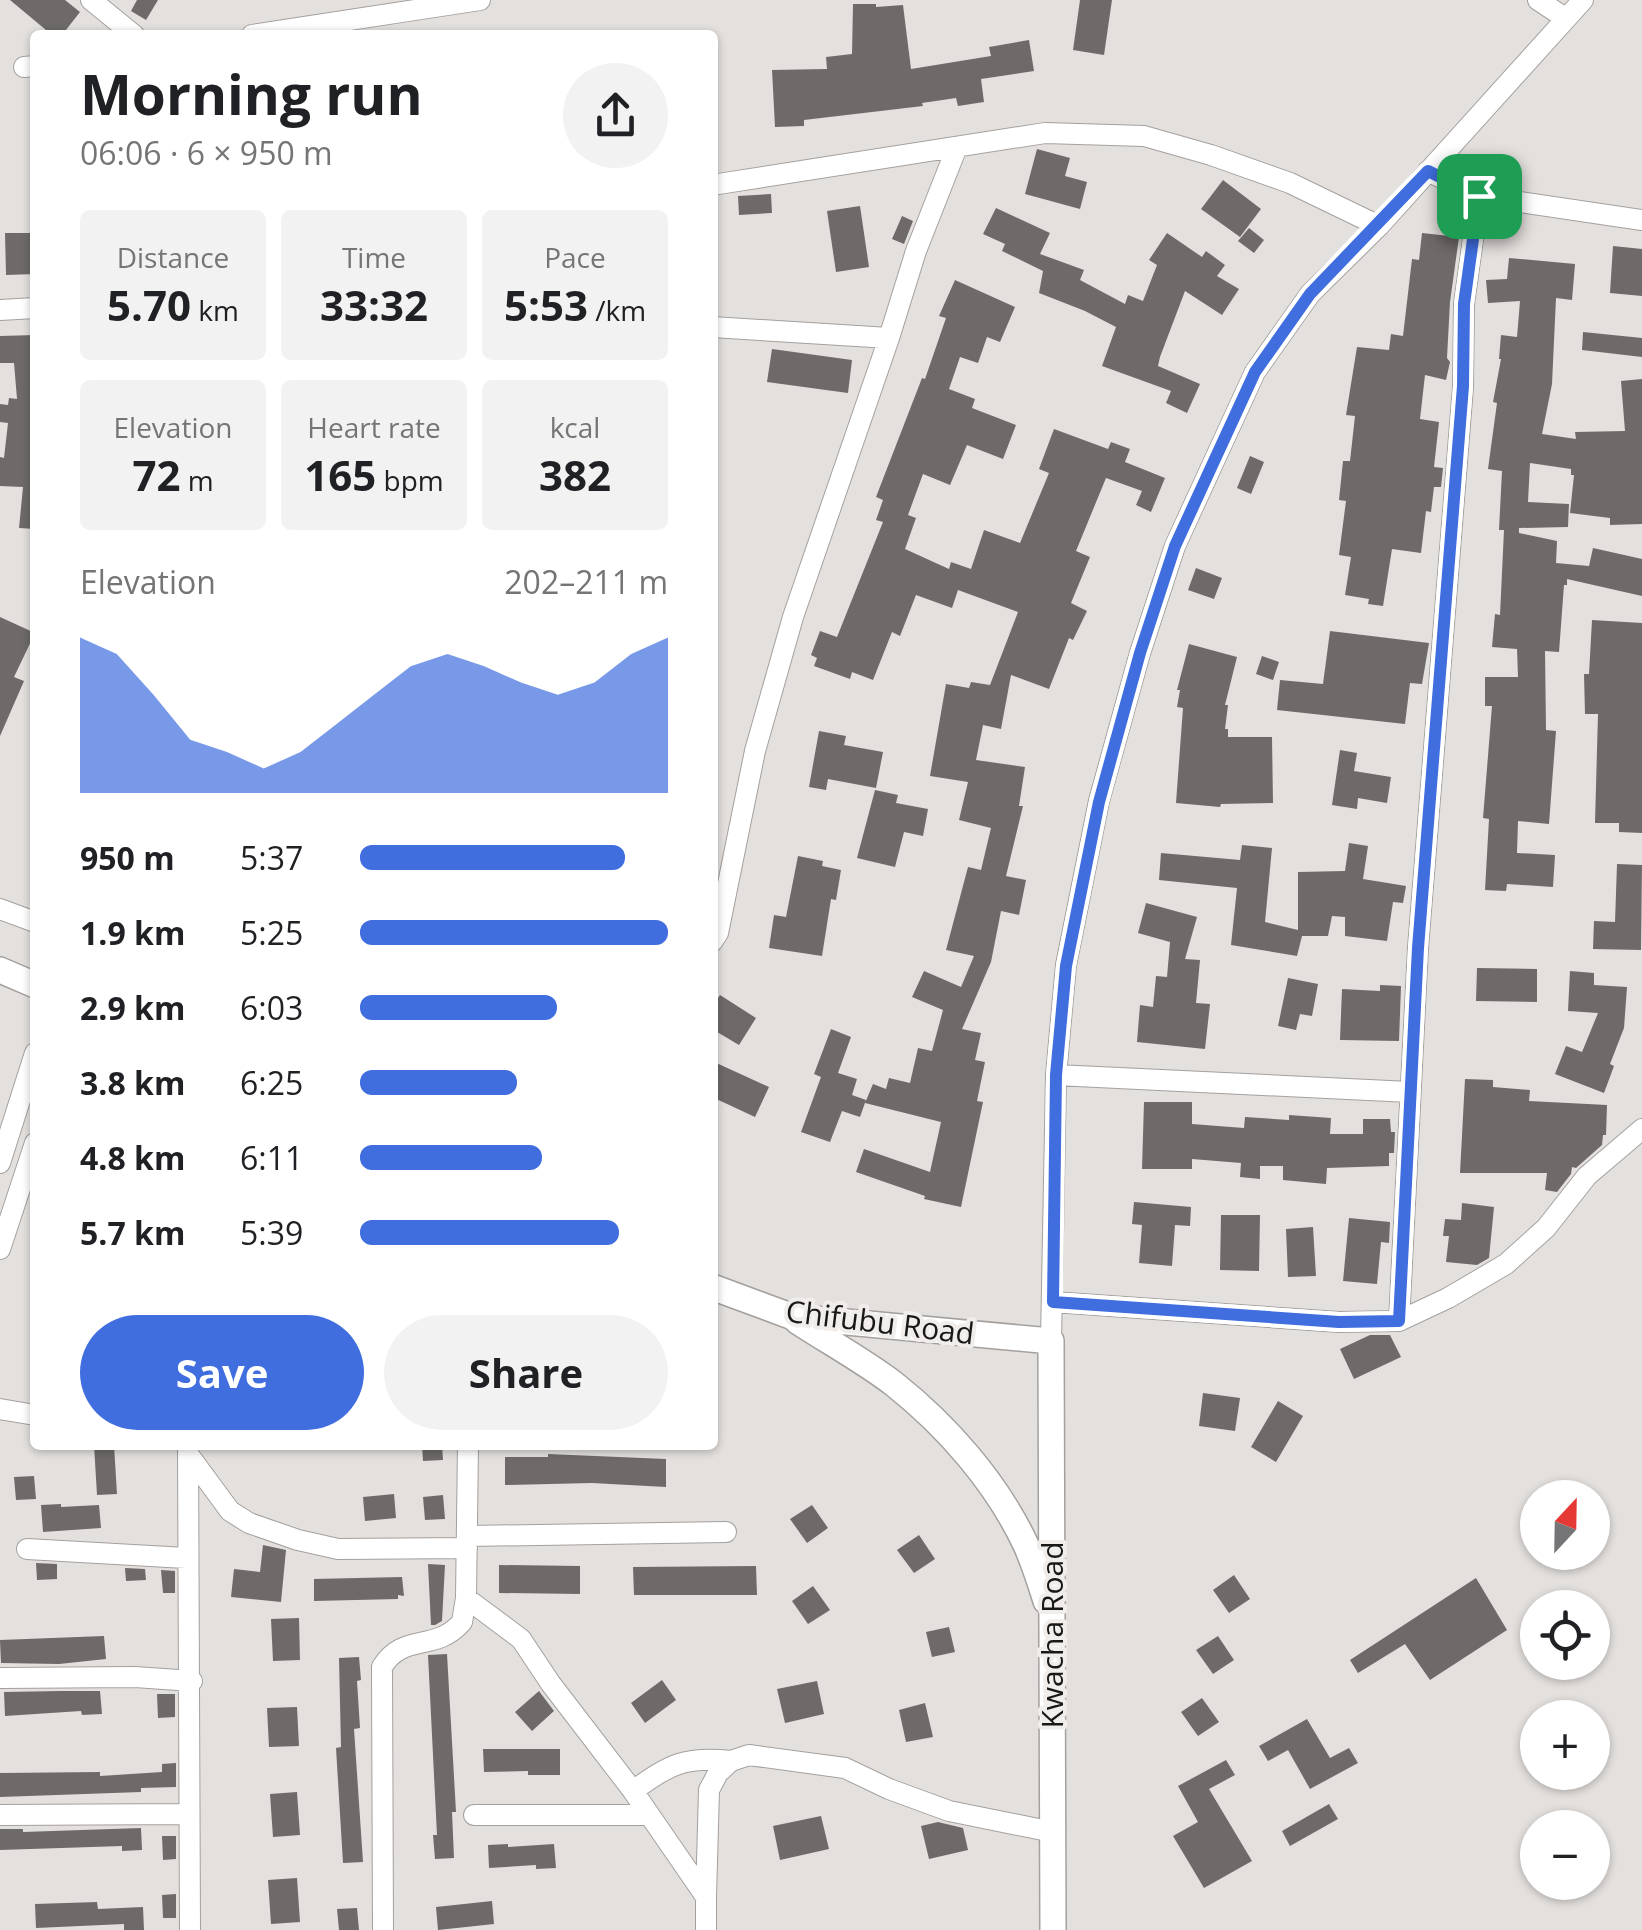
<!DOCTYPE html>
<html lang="en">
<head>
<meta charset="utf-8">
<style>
  body { margin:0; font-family:"Open Sans",sans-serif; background:#f2f2f2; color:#202124; height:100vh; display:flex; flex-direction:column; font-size:38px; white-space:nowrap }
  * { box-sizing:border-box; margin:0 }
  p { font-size:32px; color:#757577 }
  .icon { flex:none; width:55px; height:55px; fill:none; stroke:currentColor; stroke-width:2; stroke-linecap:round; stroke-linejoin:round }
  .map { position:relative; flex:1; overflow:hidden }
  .details { position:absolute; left:30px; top:30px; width:688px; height:1420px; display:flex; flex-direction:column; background:#fff; border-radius:10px; box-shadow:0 2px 8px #0004 }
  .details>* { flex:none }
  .needle { width:65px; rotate:22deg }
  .tools { position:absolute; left:1520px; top:1480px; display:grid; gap:20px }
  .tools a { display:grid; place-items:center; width:90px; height:90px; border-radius:50%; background:#fff; box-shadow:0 2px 8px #0004; font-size:50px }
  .pin { position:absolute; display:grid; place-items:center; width:85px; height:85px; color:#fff; margin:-42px; border-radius:20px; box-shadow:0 5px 15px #0006 }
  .round { display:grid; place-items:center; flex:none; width:105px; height:105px; border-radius:52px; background:#f2f2f2 }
  .summary { display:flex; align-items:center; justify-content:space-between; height:170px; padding:0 50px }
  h1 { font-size:55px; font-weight:700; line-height:75px }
  .figures { display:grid; grid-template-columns:repeat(3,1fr); gap:15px; height:170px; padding:10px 50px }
  .figures div { display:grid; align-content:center; border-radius:10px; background:#f2f2f2; text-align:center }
  .figures b { font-size:42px; font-weight:700 }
  .figures small { font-size:28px; font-weight:400 }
  .figures p { font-size:28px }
  .chart { height:280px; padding:20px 50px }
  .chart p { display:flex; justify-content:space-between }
  .chart svg { width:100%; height:180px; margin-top:10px; fill:#406edf; opacity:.7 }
  .cta { display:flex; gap:20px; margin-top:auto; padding:20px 50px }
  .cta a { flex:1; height:115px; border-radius:60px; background:#406edf; color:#fff; font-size:40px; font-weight:700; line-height:115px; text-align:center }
  .cta a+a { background:#f2f2f2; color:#202124 }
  ul { padding:0 50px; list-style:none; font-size:32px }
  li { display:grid; grid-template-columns:160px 120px 1fr; align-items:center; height:75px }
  li i { height:25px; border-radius:12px; background:#406edf }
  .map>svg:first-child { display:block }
</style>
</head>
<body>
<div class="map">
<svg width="1642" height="1930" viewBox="0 0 1642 1930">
  <rect width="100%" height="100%" fill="#e4e0de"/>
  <path fill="#6f6a6a" d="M10,0H65L80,12L62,35H52Z
    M137,0H158L146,20L131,11Z
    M1080,0H1112L1104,55L1073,50Z
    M853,4H876V7L903,5L911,69L991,56L989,47L1029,40L1034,71L981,79L984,102L958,106L956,98L922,103L923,106L804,120V126L775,127L772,70L827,69L826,57L852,54Z
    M1037,149L1070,158L1065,176L1087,182L1080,209L1025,194Z
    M1223,180L1261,209L1240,237L1201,209Z
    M771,194L772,213L739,215L738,196Z
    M860,206L869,267L836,272L827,211Z
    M996,208L1050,233L1040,254L1084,270L1080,280L1125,304L1128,295L1143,301L1157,265L1149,260L1167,233L1202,257L1206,251L1225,265L1217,276L1239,289L1222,315L1185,291L1160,357L1158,366L1200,384L1187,413L1166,403L1171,391L1102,366L1116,327L1085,311L1039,293L1043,271L1002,251L1005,244L983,234Z
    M902,216L913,221L904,244L892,239Z
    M1249,228L1264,240L1254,253L1238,241Z
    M5,233H35V274L6,275Z
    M1422,233L1459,237L1450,302L1447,358L1450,362L1446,380L1425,375L1420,419L1439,422L1434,467L1443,468L1441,487H1434L1431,512L1426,511L1421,553L1392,549L1383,606L1368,604L1369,599L1345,595L1351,557L1339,555L1346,501L1339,500L1343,461H1350L1355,416L1346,415L1357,347L1389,350L1391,334L1403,336L1412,259L1419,260Z
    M1613,246L1642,249V296L1610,293Z
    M1509,258L1575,264L1572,300L1556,298L1552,384L1542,434L1576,439L1575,432L1625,431L1621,381L1642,379V524L1610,525V518L1570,513L1574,475H1571V469L1530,463L1528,502L1569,504L1568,527L1519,528V533L1557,541L1556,563L1589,566L1593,548L1642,559V596L1567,579V585H1564L1559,652L1545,651L1546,730L1556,731L1549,824L1518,821L1517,853L1555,855L1553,887L1507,884L1506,891L1485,890L1489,819L1483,818L1492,706H1485V677H1518L1517,649L1492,647L1495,614L1500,615L1504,530H1499L1502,471L1488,469L1497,403L1493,402L1501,359H1499L1501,335L1517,337L1520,301L1488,303L1486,280L1507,279Z
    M955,280L1015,307L1000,342L987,337L978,363L960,357L949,389L975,399L972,408L1016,425L1003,459L967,445L950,485L923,474L908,515L916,518L905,549L949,569L951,562L971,569L984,530L1020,543L1049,473L1039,469L1054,429L1108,449L1111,442L1130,449L1125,462L1165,478L1151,512L1136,505L1142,491L1106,478L1076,551L1090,557L1071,603L1087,611L1073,640L1069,638L1049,689L1011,675L1001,729L983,725L976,760L1025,767L1019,806H1023L1006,876L1026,880L1019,915L1001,911L991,962L962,1029L981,1033L975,1060L985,1062L977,1101L983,1102L961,1207L924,1199L925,1196L856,1172L864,1149L930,1172L941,1122L865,1103L873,1084L886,1089L889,1078L910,1083L918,1048L932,1051L943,1010L912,997L924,971L961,987L974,956L946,950L968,867L981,870L991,828L959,820L968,782L930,776L946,684L969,688L971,682L990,685L1018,612L958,590L952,608L916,595L900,636L892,632L873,680L852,672L850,679L814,666L817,658L811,655L820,631L837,637L883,522L876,520L883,500L876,497L922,378L925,379L946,318L939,316Z
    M1583,332L1642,338V357L1582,350Z
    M35,335V529L19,528L23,487L0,486V457L4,458L8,423L0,422V404L8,405L9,398L17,399L14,363H0V336Z
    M772,349L852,360L848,393L767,382Z
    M1250,456L1264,462L1251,494L1237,488Z
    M1196,568L1222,578L1214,599L1188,590Z
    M0,617L35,633L14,677L24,681L0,736Z
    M1592,620L1642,623V833L1619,832V823H1595L1598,714H1585L1584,674H1589Z
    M1330,631L1429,643L1422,684L1410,683L1405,724L1277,710L1280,680L1323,684Z
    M1189,644L1237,657L1225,705H1228L1225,729H1228V737H1272L1273,803L1221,804L1220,807L1176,803L1183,708L1177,707L1180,690H1177Z
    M1262,656L1279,662L1273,680L1256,674Z
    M819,731L846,736L844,745L883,752L876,788L828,779L826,790L809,787Z
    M1340,750L1357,753L1354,771L1391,777L1387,803L1358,798L1357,809L1332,805Z
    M875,790L898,795L896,803L928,809L923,836L904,832L895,867L857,858Z
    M1349,843L1368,846L1363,879L1406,886L1403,903L1393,902L1387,941L1345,936V917L1332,916L1328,936H1302L1297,956L1231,945L1237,888L1159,880L1161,853L1240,860L1242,845L1272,848L1265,922L1298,930V872L1345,871Z
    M798,856L823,861L822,866L841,870L836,900L831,899L822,956L769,948L774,915L786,917Z
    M1617,864L1642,865L1641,950L1593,949L1594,921L1615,922Z
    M1146,903L1197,917L1185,959L1200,960L1196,1003L1210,1004L1205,1049L1137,1042L1140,1005L1153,1007L1156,976L1167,977L1170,942L1138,933Z
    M1477,968L1537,969V1002L1476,1001Z
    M1570,971L1594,973V985L1627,987L1624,1028L1610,1064L1614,1066L1604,1093L1555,1074L1566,1046L1582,1052L1598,1013L1568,1011Z
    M1288,978L1318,984L1312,1016L1300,1014L1296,1030L1278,1026Z
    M1380,985L1401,986L1399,1041L1340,1040L1342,989L1380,991Z
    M720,995L756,1018L739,1045L712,1029V1007Z
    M831,1029L851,1037L838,1073L857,1079L852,1095L866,1100L860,1117L842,1111L830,1142L801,1132L821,1077L814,1074Z
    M712,1061L769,1087L755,1117L712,1097Z
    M1465,1079L1493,1080V1087L1530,1090L1529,1101L1607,1105L1606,1135H1603L1602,1145L1576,1168L1572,1167L1571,1174L1557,1192L1545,1190L1547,1173H1460Z
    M1144,1102H1192V1124L1244,1128L1245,1117L1289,1120V1115L1331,1118L1330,1134H1363V1119H1390L1391,1132H1395L1394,1153H1389V1166L1327,1168L1326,1184L1283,1180V1166H1260V1179L1240,1177L1241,1163L1192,1159V1169H1142Z
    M1134,1202L1191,1207L1190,1226L1175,1225L1172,1266L1139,1263L1142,1225L1132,1224Z
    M1462,1203L1494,1207L1489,1258L1477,1265L1446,1262L1449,1236H1443L1445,1219L1461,1220Z
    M1221,1215H1260L1259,1271L1220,1270Z
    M1349,1218L1390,1222L1389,1243L1381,1242L1377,1284L1343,1281Z
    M1313,1227L1316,1276L1288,1277L1286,1229Z
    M1370,1335H1390L1401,1357L1354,1379L1340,1349Z
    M1203,1393L1240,1398L1235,1431L1199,1426Z
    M1278,1401L1303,1416L1276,1462L1251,1447Z
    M94,1445H114L117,1494L97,1495Z
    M422,1445H442L443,1460L423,1461Z
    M548,1454L666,1459V1487L592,1483L505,1485V1457H548Z
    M34,1476L36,1499L16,1500L14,1477Z
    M394,1494L396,1518L365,1521L363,1497Z
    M443,1495L445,1519L425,1520L423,1497Z
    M61,1504V1507L99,1505L101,1528L43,1532L41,1505Z
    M812,1505L828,1528L807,1543L790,1519Z
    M919,1535L935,1559L914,1573L897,1550Z
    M263,1545L286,1550L281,1602L231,1597L234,1569L260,1572Z
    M36,1563L57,1564V1579L37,1580Z
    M428,1564L445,1565L442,1621L435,1625H431Z
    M499,1565L580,1566V1594L499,1593Z
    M756,1566L757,1595H634L633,1567Z
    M125,1568L145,1569L146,1580L126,1581Z
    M161,1570L175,1571V1593H163Z
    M1234,1575L1250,1599L1229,1613L1213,1590Z
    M402,1577L404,1596L398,1595V1599L314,1601V1579Z
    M1476,1578L1507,1630L1430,1680L1405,1644L1358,1673L1350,1660Z
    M813,1586L830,1610L808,1624L792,1601Z
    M299,1618L300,1660L273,1661L271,1619Z
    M949,1627L955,1652L932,1657L926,1632Z
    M104,1636L106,1659L59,1664L1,1663L0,1640Z
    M1218,1636L1234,1660L1213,1674L1196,1650Z
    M447,1654L456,1812H452L454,1858L435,1859L433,1835H437L428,1655Z
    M359,1657L361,1680L357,1681L360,1728L354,1729L363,1862L343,1863L336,1748L341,1747L339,1658Z
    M662,1680L676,1700L645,1723L631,1703Z
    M817,1681L824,1714L785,1723L777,1689Z
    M61,1691H100L102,1714L82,1715L81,1711L5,1716L4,1692Z
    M539,1691L554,1711L532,1731L515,1712Z
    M157,1694H175V1717L158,1718Z
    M1202,1698L1219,1722L1198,1736L1181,1712Z
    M925,1703L933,1737L906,1742L899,1710Z
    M297,1707L299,1746L269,1747L267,1708Z
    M1307,1719L1330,1758L1349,1748L1358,1763L1310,1789L1288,1750L1268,1761L1259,1746Z
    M483,1749H560V1775H528V1771L484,1772Z
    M1226,1760L1235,1775L1209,1789L1252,1861L1204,1888L1173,1836L1198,1822L1178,1786Z
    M176,1763V1787L141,1788V1792L0,1797V1773L100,1772V1776L162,1772V1764Z
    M297,1792L300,1835L273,1837L270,1794Z
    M1329,1804L1338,1819L1290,1846L1282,1831Z
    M821,1816L829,1849L780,1860L773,1826Z
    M938,1822L963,1828L968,1850L929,1859L921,1826Z
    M141,1828L142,1850L122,1851V1846L0,1850V1829H23V1832Z
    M162,1836H176V1859L163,1860Z
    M508,1844V1847L554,1844L556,1868L536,1869V1865L489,1868L488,1845Z
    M297,1878L300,1922L271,1924L268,1880Z
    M176,1894V1918H163L162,1895Z
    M492,1901L494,1924L438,1930L436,1907Z
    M97,1902L98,1909L143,1907L144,1930H124V1924L36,1928L35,1904Z
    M357,1908L359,1930H339L337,1909Z"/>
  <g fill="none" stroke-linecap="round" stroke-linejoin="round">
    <g stroke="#a4a09e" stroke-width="22">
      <path id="minor" d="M91,0L134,35
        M1538,0L1565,18
        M252,35L480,0
        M24,67L35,66
        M1428,171L1479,196L1642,220
        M712,185L1045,133L1144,136L1211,155L1290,183L1379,226
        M0,310L35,308
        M712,327L889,338L916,251L957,147
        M0,909L35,922
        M712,942L718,933L755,751L793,617L889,338
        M1056,1075L1410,1092
        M0,1163L35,1053
        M0,1249L35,1143
        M1053,1302L1339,1322L1399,1321L1418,948L1463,387L1464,304L1479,196
        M1399,1321L1448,1298L1506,1264L1546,1228L1587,1176L1642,1129
        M1051,1341L1056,1075L1066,965L1099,801L1140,653L1175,546L1255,372L1310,294L1379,226L1583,0
        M0,1409L35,1415
        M188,1445L190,1930
        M188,1454L230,1511L249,1523L298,1540L338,1549L467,1548
        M468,1536L726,1532
        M27,1549L186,1558
        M466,1598L521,1639L551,1684L633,1791L706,1897V1930
        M0,1678L135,1677L192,1681
        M633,1791C669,1764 686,1756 731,1761
        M0,1815L188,1814
        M474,1815H647
        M706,1897L709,1790L718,1773L731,1761L749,1755L845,1768L889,1789L949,1811L1053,1832
        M383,1930L382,1667C403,1632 435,1653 462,1622L466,1598L468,1445"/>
    </g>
    <g stroke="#a4a09e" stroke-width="28">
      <path id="major" d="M0,970L35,985
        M712,1287L793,1317L1051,1341L1053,1930
        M797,1321C829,1342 864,1361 894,1384C947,1426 996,1482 1025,1543C1034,1562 1040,1582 1046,1601"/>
    </g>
    <use href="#minor" stroke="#fff" stroke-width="20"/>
    <use href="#major" stroke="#fff" stroke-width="25"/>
  </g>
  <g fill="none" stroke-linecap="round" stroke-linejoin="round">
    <g stroke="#fff" stroke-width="20">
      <path id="route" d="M1428,171L1479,196L1464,304L1463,386L1418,948L1399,1321L1339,1322L1053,1302L1056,1075L1066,966L1099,802L1140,653L1175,546L1255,372L1310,294Z"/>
    </g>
    <use href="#route" stroke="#406edf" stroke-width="12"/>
  </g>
  <g text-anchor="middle" stroke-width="8" stroke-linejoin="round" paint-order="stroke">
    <g font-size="30" fill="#191817" stroke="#f1edeb">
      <text transform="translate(880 1323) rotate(7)" y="10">Chifubu Road</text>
      <text transform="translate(1053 1635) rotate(-90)" y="10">Kwacha Road</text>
    </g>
  </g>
</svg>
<div class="tools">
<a><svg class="needle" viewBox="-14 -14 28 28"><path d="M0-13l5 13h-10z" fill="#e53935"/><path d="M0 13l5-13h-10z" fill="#757577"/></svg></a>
<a><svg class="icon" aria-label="locate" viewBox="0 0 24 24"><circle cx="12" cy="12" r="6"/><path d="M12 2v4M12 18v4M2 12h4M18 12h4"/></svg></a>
<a>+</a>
<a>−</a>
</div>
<div class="pin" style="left:1479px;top:196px;background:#1e9e55"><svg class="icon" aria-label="arrive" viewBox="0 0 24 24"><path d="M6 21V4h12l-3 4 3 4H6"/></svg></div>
<section class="details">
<div class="summary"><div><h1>Morning run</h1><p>06:06 · 6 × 950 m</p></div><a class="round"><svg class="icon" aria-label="share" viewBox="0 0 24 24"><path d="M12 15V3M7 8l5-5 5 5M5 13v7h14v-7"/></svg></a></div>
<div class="figures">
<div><p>Distance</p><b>5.70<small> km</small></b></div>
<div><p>Time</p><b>33:32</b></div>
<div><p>Pace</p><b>5:53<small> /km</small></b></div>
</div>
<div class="figures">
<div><p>Elevation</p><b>72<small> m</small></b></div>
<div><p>Heart rate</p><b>165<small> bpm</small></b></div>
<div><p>kcal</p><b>382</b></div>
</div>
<div class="chart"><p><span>Elevation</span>202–211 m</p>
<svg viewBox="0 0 160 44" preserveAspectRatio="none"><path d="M0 44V6L10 10L20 20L30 31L40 34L50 38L60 34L70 27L80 20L90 13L100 10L110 13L120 17L130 20L140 17L150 10L160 6V44z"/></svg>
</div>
<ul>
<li><b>950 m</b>5:37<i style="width:86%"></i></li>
<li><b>1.9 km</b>5:25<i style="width:100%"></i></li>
<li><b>2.9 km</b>6:03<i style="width:64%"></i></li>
<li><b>3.8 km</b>6:25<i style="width:51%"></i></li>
<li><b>4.8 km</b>6:11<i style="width:59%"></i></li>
<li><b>5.7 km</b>5:39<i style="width:84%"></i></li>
</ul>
<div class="cta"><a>Save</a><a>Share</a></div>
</section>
</div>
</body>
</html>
